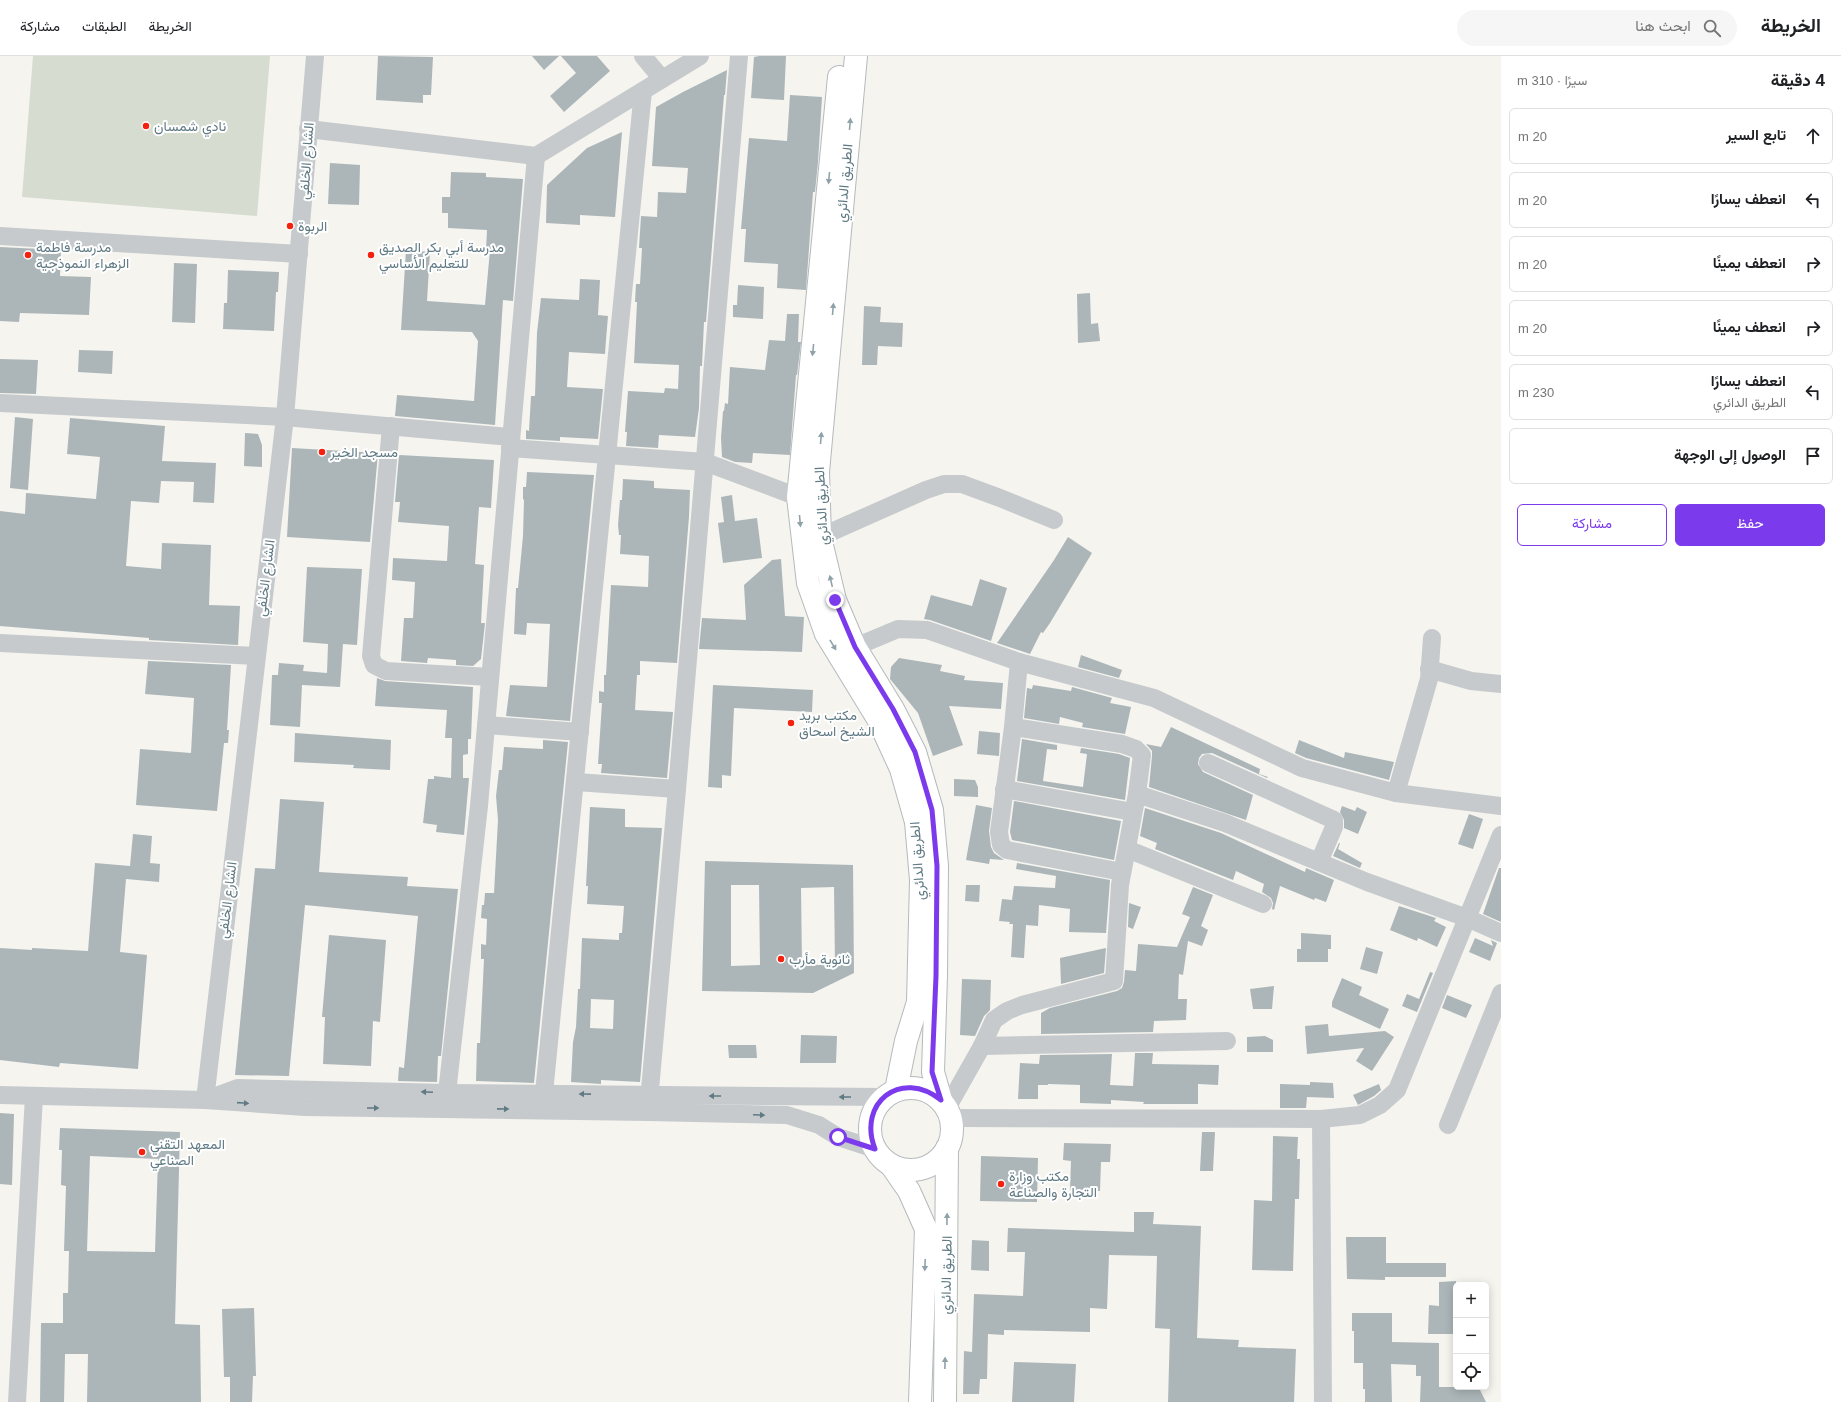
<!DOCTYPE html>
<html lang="ar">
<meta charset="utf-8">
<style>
body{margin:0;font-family:Helvetica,Vazirmatn,sans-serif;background:#f6f6f6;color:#202124;direction:rtl}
.controls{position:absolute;right:12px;bottom:12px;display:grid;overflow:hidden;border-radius:6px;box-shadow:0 2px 10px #0003}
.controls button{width:36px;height:36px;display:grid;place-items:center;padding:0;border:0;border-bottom:1px solid #e0e0e0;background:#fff;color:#202124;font:20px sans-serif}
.stop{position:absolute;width:12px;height:12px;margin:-9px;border:3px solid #7c3aed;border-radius:50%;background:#fff}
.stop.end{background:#7c3aed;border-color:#fff;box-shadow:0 1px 4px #0008}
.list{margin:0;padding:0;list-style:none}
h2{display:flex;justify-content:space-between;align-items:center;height:52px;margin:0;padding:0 16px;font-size:17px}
h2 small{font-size:13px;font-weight:400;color:#757577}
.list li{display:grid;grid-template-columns:26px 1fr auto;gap:12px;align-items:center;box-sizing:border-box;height:56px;margin:0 8px 8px;padding:0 8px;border:1px solid #e0e0e0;border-radius:6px}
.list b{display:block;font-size:15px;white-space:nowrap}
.list p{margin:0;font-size:13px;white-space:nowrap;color:#757577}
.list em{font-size:13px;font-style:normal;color:#757577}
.actions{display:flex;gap:8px;padding:12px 16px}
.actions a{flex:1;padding:9px 0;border:1px solid #7c3aed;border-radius:6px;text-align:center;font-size:14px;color:#7c3aed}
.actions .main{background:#7c3aed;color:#fff}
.icon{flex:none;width:22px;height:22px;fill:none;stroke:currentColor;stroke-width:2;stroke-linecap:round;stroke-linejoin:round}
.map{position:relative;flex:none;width:1501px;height:1346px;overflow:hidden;direction:ltr}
header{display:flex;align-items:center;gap:24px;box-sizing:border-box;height:56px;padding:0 20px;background:#fff;border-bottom:1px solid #e0e0e0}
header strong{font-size:19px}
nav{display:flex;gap:22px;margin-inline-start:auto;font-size:14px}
.search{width:280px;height:36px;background:#f6f6f6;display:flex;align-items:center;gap:10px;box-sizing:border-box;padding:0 14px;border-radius:22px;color:#757577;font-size:15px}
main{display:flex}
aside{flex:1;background:#fff}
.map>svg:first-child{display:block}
.green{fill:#d6ddd0}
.building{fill:#acb6b9;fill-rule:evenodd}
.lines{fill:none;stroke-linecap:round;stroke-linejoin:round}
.major-casing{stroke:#b4babc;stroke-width:24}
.minor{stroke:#c6cacc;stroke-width:18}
.major{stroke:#fff;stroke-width:22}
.oneway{fill:#90a2a9}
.oneway2{fill:#607a84}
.route{stroke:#7c3aed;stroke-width:5}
.poi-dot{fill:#f5210f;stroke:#fff;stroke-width:1.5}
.labels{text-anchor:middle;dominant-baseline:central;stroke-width:4;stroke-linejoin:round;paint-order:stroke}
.poi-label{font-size:14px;fill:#607a84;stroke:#fff;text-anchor:start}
.street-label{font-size:14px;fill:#607a84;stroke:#fff}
</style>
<header>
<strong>الخريطة</strong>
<div class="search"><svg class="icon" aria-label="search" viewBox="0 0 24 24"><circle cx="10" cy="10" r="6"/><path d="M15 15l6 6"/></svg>ابحث هنا</div>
<nav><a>الخريطة</a><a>الطبقات</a><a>مشاركة</a></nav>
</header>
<main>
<aside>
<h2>4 دقيقة<small>سيرًا · 310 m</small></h2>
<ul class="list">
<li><svg class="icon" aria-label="ahead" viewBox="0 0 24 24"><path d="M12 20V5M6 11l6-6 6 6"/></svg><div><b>تابع السير</b></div><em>20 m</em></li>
<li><svg class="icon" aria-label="left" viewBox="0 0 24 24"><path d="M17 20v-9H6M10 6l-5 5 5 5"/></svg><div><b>انعطف يسارًا</b></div><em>20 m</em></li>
<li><svg class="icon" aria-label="right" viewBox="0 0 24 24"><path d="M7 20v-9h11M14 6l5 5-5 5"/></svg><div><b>انعطف يمينًا</b></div><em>20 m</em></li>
<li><svg class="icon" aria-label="right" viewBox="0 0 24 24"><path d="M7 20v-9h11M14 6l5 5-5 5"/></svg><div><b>انعطف يمينًا</b></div><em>20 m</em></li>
<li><svg class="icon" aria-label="left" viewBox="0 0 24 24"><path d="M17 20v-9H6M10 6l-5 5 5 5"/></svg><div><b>انعطف يسارًا</b><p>الطريق الدائري</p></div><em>230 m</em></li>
<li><svg class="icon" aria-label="arrive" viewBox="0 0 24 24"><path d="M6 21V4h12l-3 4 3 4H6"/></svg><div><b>الوصول إلى الوجهة</b></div></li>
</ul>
<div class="actions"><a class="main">حفظ</a><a>مشاركة</a></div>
</aside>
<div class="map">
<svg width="1501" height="1346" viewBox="0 0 1501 1346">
<rect width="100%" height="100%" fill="#f5f4ef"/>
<polygon class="green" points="33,0 270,0 257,160 22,141"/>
<g class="building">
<polygon points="378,0 433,1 431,39 423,39 423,47 376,44"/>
<polygon points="532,0 559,0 544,14"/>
<polygon points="561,0 597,0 610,15 564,56 550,40 576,17"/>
<polygon points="759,0 786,0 784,44 751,42 754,1"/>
<polygon points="727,14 725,39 724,39 706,266 704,266 702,310 700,310 699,352 695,381 659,379 658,392 626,390 627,376 625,376 628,335 664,337 665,332 678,333 679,309 634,307 637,246 635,246 636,228 640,228 642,192 639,192 641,160 657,161 658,136 686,137 688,112 652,110 656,51 683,36"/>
<polygon points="790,39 822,41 818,106 815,136 813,136 806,234 777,232 778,208 744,206 746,173 741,173 749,82 787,85"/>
<polygon points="622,76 615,161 580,159 580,169 546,167 547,129 587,92"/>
<polygon points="330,107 360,109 359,149 328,148"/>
<polygon points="451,116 486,117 486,121 523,123 513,245 503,244 495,369 395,360 397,339 474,345 478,285 472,276 401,274 406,194 430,196 427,245 485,249 490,194 486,194 487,174 448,172 448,157 442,157 442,141 450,141"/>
<polygon points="0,191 61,194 60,220 91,221 89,259 20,257 19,266 0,265"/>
<polygon points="174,207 197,208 195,267 172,266"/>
<polygon points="228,214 279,216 278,236 276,236 274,275 223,273 224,247 227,247"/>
<polygon points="580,223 600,224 598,259 608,260 606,284 605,298 569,296 567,331 603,333 598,383 560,381 560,385 526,383 526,374 529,375 531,340 535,340 537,277 541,242 579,244"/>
<polygon points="738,229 764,231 763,263 733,261 733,249 737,249"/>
<polygon points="1090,237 1091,268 1098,267 1100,285 1078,287 1077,238"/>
<polygon points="864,250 881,251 880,266 903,267 902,291 878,290 877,309 862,309"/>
<polygon points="787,258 799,258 798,286 801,286 797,319 796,319 790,399 753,397 752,407 735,406 722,401 721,382 723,355 724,355 725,347 728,348 730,311 765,314 769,284 785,285"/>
<polygon points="79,294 113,295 112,318 78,316"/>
<polygon points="0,303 38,304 36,338 0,337"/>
<polygon points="15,361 33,363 28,434 10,432"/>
<polygon points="70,362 165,370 162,405 216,407 214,447 193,446 194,426 161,425 159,447 131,445 126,510 161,513 162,487 211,489 209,549 240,550 238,589 149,584 149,582 0,570 0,455 25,458 26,437 96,443 100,401 67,398"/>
<polygon points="245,377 258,378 262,389 262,411 244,410"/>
<polygon points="292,392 378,397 370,486 287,481"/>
<polygon points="399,399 494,404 491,452 479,451 475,508 484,509 481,567 485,567 481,603 473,610 456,609 456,604 428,602 427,607 401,605 404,562 413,562 415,526 392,524 393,502 447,505 449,470 398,466 400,446 395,446"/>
<polygon points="527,416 594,419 570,665 506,660 510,629 547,631 550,568 527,567 526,579 514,578 516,532 518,532 523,480 524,444 523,443 523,431 526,431"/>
<polygon points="623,423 654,425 654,432 690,434 689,461 677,607 640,605 640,619 637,619 635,654 673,656 667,722 601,717 602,708 598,708 602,647 599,647 599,635 604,636 604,619 606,619 611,529 648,531 649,500 620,498 621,479 619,479 618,469 620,444 622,444"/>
<polygon points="732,439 735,465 757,462 762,502 723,507 718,467 724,466 721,441"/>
<polygon points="1068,481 1092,497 1050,567 1043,577 1041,576 1030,598 997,587 1054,504"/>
<polygon points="781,503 785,560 804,561 802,596 699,593 702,562 746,564 744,529 772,504"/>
<polygon points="307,511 362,513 357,589 343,588 340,631 302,629 300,671 270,669 272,619 278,619 279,607 304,609 303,615 327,617 328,588 303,586"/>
<polygon points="980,523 1007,532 991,585 930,564 924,563 931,539 972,550"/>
<polygon points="1081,599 1122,614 1119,622 1078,611"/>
<polygon points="899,602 942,609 940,615 965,620 964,624 1003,627 1001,653 949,650 963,689 933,700 918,657 890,623 891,611"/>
<polygon points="148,605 231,609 227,674 229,674 228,687 224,687 217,755 136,749 140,693 191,697 194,642 145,638"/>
<polygon points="377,622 385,625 473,631 471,683 468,683 468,698 463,699 463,722 469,722 464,779 436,776 437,769 423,767 428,723 434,723 434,720 451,722 452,682 445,682 447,654 375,650"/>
<polygon points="713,629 813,634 812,656 734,652 731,720 722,719 722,732 708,731"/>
<polygon points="1033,629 1071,635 1072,631 1112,642 1110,647 1131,651 1125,678 1082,671 1083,667 1060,661 1059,668 1024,662 1027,632 1032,633"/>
<polygon points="1171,671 1260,713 1259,718 1268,721 1267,722 1212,697 1202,698 1199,702 1198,708 1203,716 1253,739 1246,764 1149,731 1152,700 1152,695 1146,688 1161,691"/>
<polygon points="979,675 1000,677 999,700 977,698"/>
<polygon points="295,677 391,684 390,714 353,712 354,709 294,706"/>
<polygon points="1022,683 1057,689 1057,694 1047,693 1043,725 1083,731 1087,698 1080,697 1081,692 1119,698 1130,702 1125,744 1017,725"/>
<polygon points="543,684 568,686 534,1027 476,1025 477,987 480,987 484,903 481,903 481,888 486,889 487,863 481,862 482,849 484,849 485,837 494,837 498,764 496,740 499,714 502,714 504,691 543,693"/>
<polygon points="1299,684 1344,702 1345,696 1394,706 1389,724 1306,702 1295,697"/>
<polygon points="954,723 975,724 978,731 978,741 954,740"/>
<polygon points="280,743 324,746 319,816 408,821 407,830 458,833 441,1000 438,1000 437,1026 398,1025 399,1011 404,1012 418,860 305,849 289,1020 235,1019 255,812 275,813"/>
<polygon points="1014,745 1121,765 1114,804 1012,784 1010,776"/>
<polygon points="976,749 992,752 989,775 991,791 994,797 1004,804 990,803 989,808 966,804"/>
<polygon points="1342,750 1355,755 1357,751 1367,756 1358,778 1344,772 1344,764 1340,756"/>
<path d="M590,751L625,753V771L662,772L640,1026L601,1024V1028L571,1026L573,986L576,971L578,933H580L582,882L619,884V877H622L624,850L587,848L588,830H586ZM591,943L614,944L613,973L590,972Z"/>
<polygon points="1145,752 1221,777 1305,816 1306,812 1334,824 1326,846 1315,842 1314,844 1280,830 1274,854 1272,853 1273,847 1271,842 1262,836 1264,828 1236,815 1233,824 1155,793 1157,787 1140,780"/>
<polygon points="1469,758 1483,763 1473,793 1458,788"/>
<polygon points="133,778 152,780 150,807 160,808 159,826 126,823 120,896 147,899 138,1013 60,1007 59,1011 0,1004 0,892 32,894 32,892 88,895 95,807 130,810"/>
<polygon points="1339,787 1340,787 1338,793 1362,807 1360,812 1333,800"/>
<path d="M705,805L853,809L854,917L813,937L702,935ZM731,829H759L760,909L731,910ZM834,831L835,909H802L801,832Z"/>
<polygon points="1017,807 1110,824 1106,877 1069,876 1070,853 1039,849 1038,870 1026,869 1024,902 1011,901 1013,868 1009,868 1010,866 999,865 1002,843 1012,844 1014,830 1055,832 1056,820 1016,813"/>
<polygon points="1499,812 1501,812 1501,866 1483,858"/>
<polygon points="966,829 980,829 979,846 965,845"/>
<polygon points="1193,831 1213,839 1201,870 1208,874 1202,890 1188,885 1183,919 1179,918 1178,943 1187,943 1186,964 1154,965 1153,976 1041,978 1041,957 1050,952 1117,935 1122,932 1124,926 1125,914 1136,915 1138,888 1177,891 1190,861 1182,858"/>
<polygon points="1129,847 1141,851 1133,873 1128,871"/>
<polygon points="1399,850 1436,862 1434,865 1446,871 1437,891 1418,882 1417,885 1390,874"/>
<polygon points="1301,877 1331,879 1331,893 1328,893 1328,906 1297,906 1297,893 1301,893"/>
<polygon points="329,879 386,884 380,966 373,965 371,1010 323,1008 325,961 322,961"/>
<polygon points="1475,882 1493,890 1491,884 1497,887 1490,905 1469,896"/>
<polygon points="1366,891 1383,896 1377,918 1360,913"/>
<polygon points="1106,892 1104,917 1061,928 1060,902"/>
<polygon points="1430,916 1433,917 1417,956 1402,950 1407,938 1419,943"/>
<polygon points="1342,922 1362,931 1359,939 1389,953 1380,973 1332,951 1332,946"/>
<polygon points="962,923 991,924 990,954 984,960 975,980 960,979"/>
<polygon points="1274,930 1272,953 1253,953 1250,933"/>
<polygon points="1447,939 1472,949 1466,962 1442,952"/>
<polygon points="1328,968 1329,980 1385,975 1394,981 1372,1015 1356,1005 1364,992 1307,998 1305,970"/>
<polygon points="801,979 837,980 836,1007 800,1007"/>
<polygon points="1265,980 1273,984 1273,996 1247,996 1247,981"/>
<polygon points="728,989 756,989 757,1002 729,1002"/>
<polygon points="1135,997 1153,997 1152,1008 1219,1009 1218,1029 1198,1028 1198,1048 1143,1048 1144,1046 1111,1044 1111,1048 1080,1047 1080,1029 1048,1028 1048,1029 1038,1029 1038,1043 1018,1043 1020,1007 1039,1008 1040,999 1112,998 1110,1029 1133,1030"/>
<polygon points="1310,1026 1333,1027 1334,1042 1307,1041 1306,1052 1280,1052 1280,1028 1310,1029"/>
<polygon points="1379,1028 1381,1034 1374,1040 1358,1049 1353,1039"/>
<polygon points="0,1057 14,1058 12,1129 0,1128"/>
<path d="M60,1072L180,1076L175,1268L200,1269L201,1346H87L88,1298H65L64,1346H40L41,1267H63V1237H68L69,1195H64L66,1130L61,1129L62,1094H59ZM90,1100L158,1103L155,1196L87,1195Z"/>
<polygon points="1202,1076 1215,1076 1213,1115 1200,1115"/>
<polygon points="1273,1080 1298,1081 1297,1103 1300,1103 1299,1143 1295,1143 1293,1215 1252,1214 1254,1144 1272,1145"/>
<polygon points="1064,1087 1111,1088 1110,1106 1101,1106 1100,1135 1070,1134 1071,1105 1063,1104"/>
<polygon points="981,1100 1038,1102 1037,1146 980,1145"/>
<polygon points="1134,1156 1154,1156 1153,1168 1201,1170 1197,1282 1239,1284 1238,1291 1296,1293 1294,1346 1168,1346 1170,1273 1155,1272 1157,1200 1109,1199 1107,1253 1090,1252 1090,1276 1004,1274 1004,1279 988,1278 987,1323 980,1323 979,1338 963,1338 964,1295 972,1296 974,1238 1023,1240 1025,1196 1007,1196 1008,1172 1134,1176"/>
<polygon points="1346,1181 1386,1181 1386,1207 1446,1207 1446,1221 1385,1221 1385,1224 1347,1223"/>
<polygon points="972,1184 989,1185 989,1215 971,1214"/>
<polygon points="1456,1225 1456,1278 1428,1278 1429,1249 1439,1250 1439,1226"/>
<polygon points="254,1252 256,1320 253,1320 252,1346 230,1346 230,1321 224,1321 222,1253"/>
<polygon points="1352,1257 1392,1257 1392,1286 1439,1287 1439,1331 1470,1331 1470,1334 1480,1334 1486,1346 1420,1346 1421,1320 1416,1320 1416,1309 1391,1308 1392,1346 1365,1346 1365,1333 1363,1333 1363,1307 1354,1307 1354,1275 1352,1275"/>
<polygon points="1014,1306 1076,1308 1074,1346 1012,1346"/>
</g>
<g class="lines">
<defs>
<g id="major">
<polyline points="856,0 818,416 820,481 835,544 855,591 893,653 915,696 932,754 937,810 936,920 933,1016 941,1044"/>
<polyline points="839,21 798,441 808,527 826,578 878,663 901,713 916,766 921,824 918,946 906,985 896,1034"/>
<circle cx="911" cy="1073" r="41"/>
<polyline points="891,1109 909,1135 926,1173 920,1346"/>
<polyline points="945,1346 947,1092"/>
</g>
</defs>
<use href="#major" class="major-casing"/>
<g class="minor">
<polyline points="643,0 662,23"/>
<polyline points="308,73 536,100 700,0"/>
<polyline points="0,180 299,198"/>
<polyline points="0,347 285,361 511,381"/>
<polyline points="391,370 371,600 374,609 386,615 490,621"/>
<polyline points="510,392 705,406 798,441"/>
<polyline points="820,481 926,434 944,428 962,428 1000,442 1054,464"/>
<polyline points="0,587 256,600"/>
<polyline points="855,591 898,573 927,574 1019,606 1154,642 1302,712 1396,737 1501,750"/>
<polyline points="1429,613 1471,625 1501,628"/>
<polyline points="486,669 580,676"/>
<polyline points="1013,671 999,776 1001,789 1007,794 1122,816"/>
<polyline points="1208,707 1334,764 1334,771 1319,806"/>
<polyline points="576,726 677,733"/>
<polyline points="1004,733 1133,756"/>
<polyline points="1396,737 1429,623 1432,582"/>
<polyline points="1137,738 1225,767 1367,826 1467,862 1501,877"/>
<polyline points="1127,793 1263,848"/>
<polyline points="982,990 1227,985"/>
<polyline points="544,1037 643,35"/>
<polyline points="0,1039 205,1044 305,1051 648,1056 787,1059 819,1069 838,1081 875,1093"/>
<polyline points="211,1042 238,1032 447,1037 884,1041"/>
<polyline points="205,1044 285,361 315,0"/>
<polyline points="448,1052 447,1037 479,750 536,100"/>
<polyline points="947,1052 982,990 994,964 1007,955 1022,949 1114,925 1120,829 1137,738 1142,699 1136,693 1122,688 1013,671 1019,606"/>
<polyline points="648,1056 677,733 739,0"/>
<polyline points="951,1062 1321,1063 1360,1059 1380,1049 1397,1034 1501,779"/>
<polyline points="1321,1063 1323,1346"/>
<polyline points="1448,1069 1501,937"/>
<polyline points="17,1346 34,1040"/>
</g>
<use href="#major" class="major"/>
</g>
<defs><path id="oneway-solid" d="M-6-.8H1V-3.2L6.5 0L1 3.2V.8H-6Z"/></defs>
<g class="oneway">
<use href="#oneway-solid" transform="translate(850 68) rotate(-85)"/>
<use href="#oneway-solid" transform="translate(829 122) rotate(95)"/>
<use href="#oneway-solid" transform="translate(833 253) rotate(-85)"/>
<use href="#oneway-solid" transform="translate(813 294) rotate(96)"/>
<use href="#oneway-solid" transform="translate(821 382) rotate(-85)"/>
<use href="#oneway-solid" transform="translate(800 465) rotate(85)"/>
<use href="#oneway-solid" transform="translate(831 525) rotate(-103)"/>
<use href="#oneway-solid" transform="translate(833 589) rotate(59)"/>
<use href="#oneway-solid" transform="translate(947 1163) rotate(-89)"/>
<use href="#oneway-solid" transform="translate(925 1209) rotate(92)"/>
<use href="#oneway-solid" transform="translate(945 1307) rotate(-89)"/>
</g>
<g class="oneway2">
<use href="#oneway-solid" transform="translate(427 1036) rotate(-178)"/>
<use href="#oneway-solid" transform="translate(585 1038) rotate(-179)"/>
<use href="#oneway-solid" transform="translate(715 1040) rotate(-180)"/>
<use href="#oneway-solid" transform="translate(845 1041) rotate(-180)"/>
<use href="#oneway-solid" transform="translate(243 1047) rotate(4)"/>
<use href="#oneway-solid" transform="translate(373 1052)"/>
<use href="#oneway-solid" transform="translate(503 1053) rotate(1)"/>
<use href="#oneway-solid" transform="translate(759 1059) rotate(2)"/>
</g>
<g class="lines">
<path class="route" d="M835,544L855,591L893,653L915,696L932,754L937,810L936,920L932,1016L941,1044C901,1012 857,1047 875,1093L838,1081"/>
</g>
<g class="poi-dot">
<circle cx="146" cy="70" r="4"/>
<circle cx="290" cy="170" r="4"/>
<circle cx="28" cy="199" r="4"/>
<circle cx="371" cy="199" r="4"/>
<circle cx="322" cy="396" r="4"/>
<circle cx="791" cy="667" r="4"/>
<circle cx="781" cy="903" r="4"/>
<circle cx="142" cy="1096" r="4"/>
<circle cx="1001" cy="1128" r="4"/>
</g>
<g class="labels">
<g class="poi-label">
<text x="154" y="70">نادي شمسان</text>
<text x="298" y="170">الربوة</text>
<text x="36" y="191">مدرسة فاطمة<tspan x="36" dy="16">الزهراء النموذجية</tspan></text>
<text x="379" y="191">مدرسة أبي بكر الصديق<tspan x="379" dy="16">للتعليم الأساسي</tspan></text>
<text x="330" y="396">مسجد الخير</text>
<text x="799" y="659">مكتب بريد<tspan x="799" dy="16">الشيخ اسحاق</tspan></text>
<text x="789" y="903">ثانوية مأرب</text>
<text x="150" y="1088">المعهد التقني<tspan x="150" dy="16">الصناعي</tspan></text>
<text x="1009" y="1120">مكتب وزارة<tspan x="1009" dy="16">التجارة والصناعة</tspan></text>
</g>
<g class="street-label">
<text transform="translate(306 105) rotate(-86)">الشارع الخلفي</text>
<text transform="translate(844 127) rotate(-85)">الطريق الدائري</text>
<text transform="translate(821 450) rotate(-93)">الطريق الدائري</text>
<text transform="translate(265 522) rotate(-83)">الشارع الخلفي</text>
<text transform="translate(917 805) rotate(-94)">الطريق الدائري</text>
<text transform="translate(227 844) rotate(-83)">الشارع الخلفي</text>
<text transform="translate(946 1219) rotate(-89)">الطريق الدائري</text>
</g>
</g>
</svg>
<div class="controls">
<button>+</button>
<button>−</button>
<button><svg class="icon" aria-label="locate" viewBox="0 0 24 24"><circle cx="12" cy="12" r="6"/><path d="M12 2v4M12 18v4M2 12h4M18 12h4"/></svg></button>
</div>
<div class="stop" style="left:838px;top:1081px"></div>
<div class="stop end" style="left:835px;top:544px"></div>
</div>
</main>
